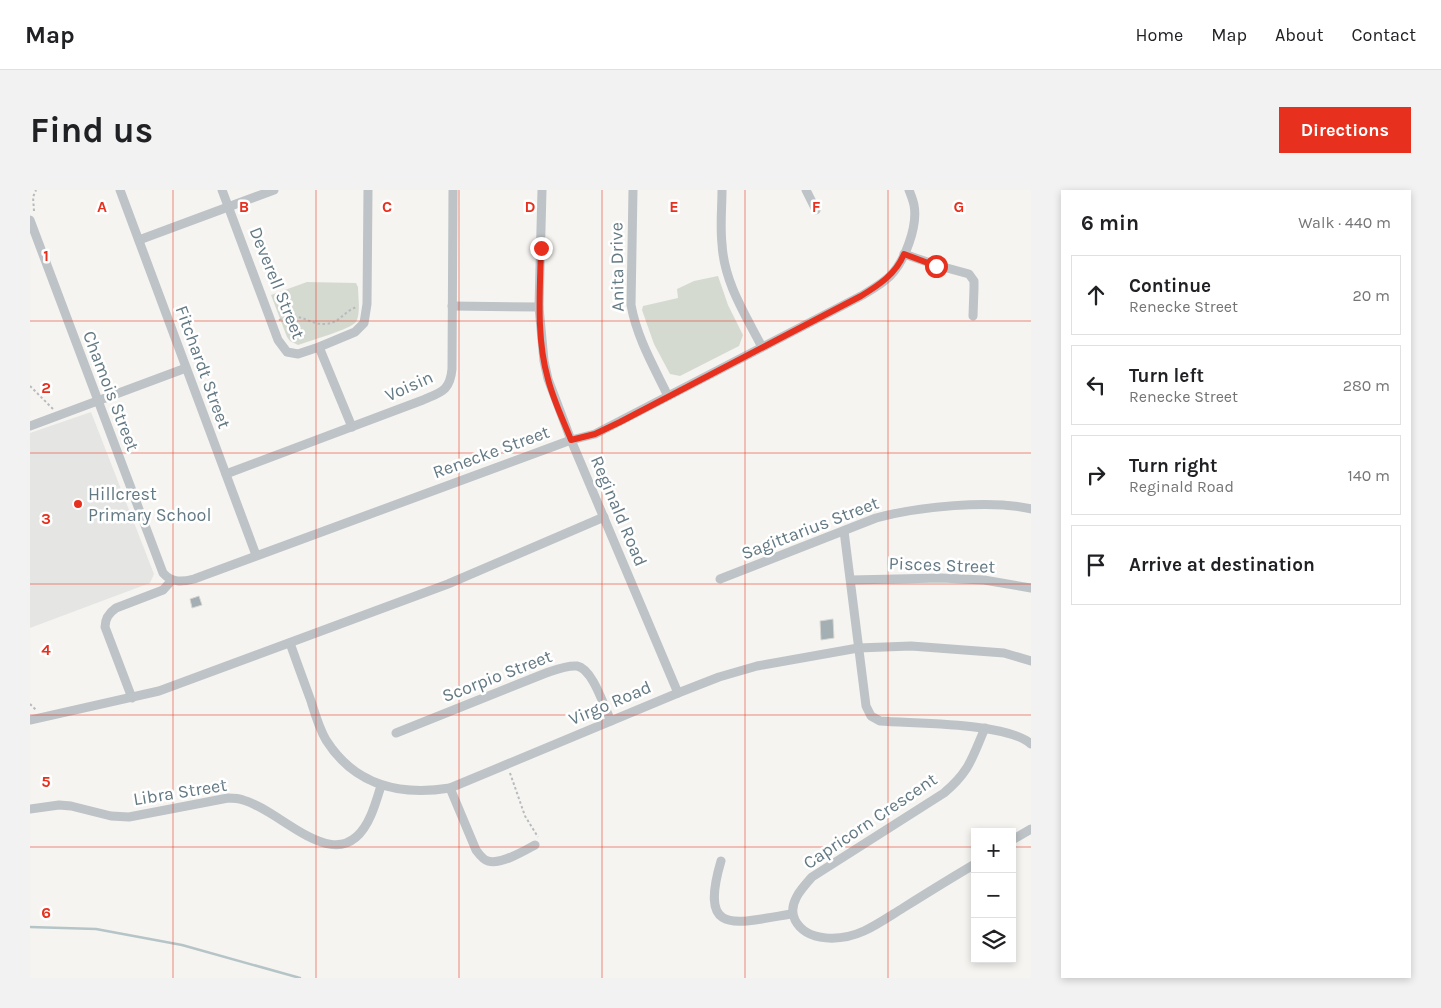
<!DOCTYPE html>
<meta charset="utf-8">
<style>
body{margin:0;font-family:Karla,sans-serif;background:#f2f2f2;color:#202124}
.controls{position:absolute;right:15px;bottom:15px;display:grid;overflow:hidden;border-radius:0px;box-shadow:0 2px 8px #0003}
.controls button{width:45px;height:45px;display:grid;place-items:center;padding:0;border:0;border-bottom:1px solid #e0e0e0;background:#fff;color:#202124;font:25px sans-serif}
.stop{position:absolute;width:15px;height:15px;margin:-11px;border:4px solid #e7301e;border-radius:50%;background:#fff}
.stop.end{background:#e7301e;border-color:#fff;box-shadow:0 1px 5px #0008}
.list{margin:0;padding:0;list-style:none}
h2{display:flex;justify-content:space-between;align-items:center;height:65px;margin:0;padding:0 20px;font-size:21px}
h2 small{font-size:16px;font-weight:400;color:#757577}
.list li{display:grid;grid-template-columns:32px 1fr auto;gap:15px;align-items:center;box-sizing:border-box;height:80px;margin:0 10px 10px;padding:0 10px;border:1px solid #e0e0e0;border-radius:0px}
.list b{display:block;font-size:19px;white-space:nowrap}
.list p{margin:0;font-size:16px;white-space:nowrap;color:#757577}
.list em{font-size:16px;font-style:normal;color:#757577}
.icon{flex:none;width:28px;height:28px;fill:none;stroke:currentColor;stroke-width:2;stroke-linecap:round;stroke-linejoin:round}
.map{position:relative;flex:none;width:1001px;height:788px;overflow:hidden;border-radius:0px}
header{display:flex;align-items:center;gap:30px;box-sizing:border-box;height:70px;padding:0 25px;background:#fff;border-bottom:1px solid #e0e0e0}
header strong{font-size:24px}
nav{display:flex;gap:28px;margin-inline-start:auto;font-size:18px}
.intro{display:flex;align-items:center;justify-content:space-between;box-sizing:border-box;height:120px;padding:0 30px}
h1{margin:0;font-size:35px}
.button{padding:12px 22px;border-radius:0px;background:#e7301e;color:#fff;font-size:18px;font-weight:700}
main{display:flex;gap:30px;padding:0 30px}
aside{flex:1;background:#fff;border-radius:0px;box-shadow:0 2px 8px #0003}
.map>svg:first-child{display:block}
.built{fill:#e5e6e4}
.green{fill:#d5dad0}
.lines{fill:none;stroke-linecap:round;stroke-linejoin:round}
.stream{stroke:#b5c4c7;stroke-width:2.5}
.building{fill:#a4afb3;stroke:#d6d6d3}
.path{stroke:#b7bbbd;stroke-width:2;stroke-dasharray:2.5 2.5;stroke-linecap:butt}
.street{stroke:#bdc3c6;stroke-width:9}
.route{stroke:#e7301e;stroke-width:6}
.grid{fill:none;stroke:#e7301e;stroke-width:1;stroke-opacity:0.55}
.poi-dot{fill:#e7301e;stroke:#fff;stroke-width:2}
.labels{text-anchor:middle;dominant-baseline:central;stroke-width:5;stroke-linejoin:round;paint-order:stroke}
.street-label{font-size:18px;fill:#637983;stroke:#fff}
.poi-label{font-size:18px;fill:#637983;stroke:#fff;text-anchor:start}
.grid-label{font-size:16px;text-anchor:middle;font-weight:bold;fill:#e7301e;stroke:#fff;stroke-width:5;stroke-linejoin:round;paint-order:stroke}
</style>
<header>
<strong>Map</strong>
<nav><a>Home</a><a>Map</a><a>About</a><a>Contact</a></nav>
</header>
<div class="intro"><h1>Find us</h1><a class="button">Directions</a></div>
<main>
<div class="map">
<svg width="1001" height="788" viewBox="0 0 1001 788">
<rect width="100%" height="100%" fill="#f5f4f0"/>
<polygon class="built" points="61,222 124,384 120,393 0,438 0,243"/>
<g class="green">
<polygon points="688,86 698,115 713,145 709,156 650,186 640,184 624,154 612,120 613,116 648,108 647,99 664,91"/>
<path d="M277,92L326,93L328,97C328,106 331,124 326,132C321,139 279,151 268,155L260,151L257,147L241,105Z"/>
</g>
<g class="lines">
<polyline class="stream" points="0,737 66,739 152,755 270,788"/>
</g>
<g class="building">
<polygon points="169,406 172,415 162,418 160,409"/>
<polygon points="803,429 804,448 791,450 790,431"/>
<polygon points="551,519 554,529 547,530 544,521"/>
</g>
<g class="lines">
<g class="path">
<polyline points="4,21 3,7 6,0"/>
<path d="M249,130C275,121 276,135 296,134C310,133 315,120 327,117"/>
<polyline points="0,196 23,219"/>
<polyline points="0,514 7,521"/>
<polyline points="480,583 495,626 508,647"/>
</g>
<g class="street">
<polyline points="90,0 226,365"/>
<polyline points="192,0 248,150 257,162 268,164 289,157 325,142 334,133 337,114 338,0"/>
<polyline points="512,0 509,117 514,171 518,189 541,250 648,503"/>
<path d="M603,0L601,115C607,148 624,177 638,206"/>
<path d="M692,0C692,18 690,36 692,54C694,92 715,124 732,157"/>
<polyline points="776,0 786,20"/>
<path d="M0,30L133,383C142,393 152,392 164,389L541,250L565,244L831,106C841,100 852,94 860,86C875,71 888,36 884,15C883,10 881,5 879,0"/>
<polyline points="109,50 244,0"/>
<polyline points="874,64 906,75 939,84 944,91 944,98 943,126"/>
<polyline points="422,116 509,117"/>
<polyline points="289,157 322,237"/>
<polyline points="0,236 156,178"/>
<path d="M196,284L393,210C411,202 420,201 422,179L423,0"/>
<path d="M814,341L836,516L841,526L850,531C885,534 976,532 1001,554"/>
<path d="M690,389L846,328C887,317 961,309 1001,319"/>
<polyline points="821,390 911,388 954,390 1001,398"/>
<path d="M260,453C267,473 274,492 281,511C285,524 289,538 296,550C325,596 370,606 420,598L648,503L689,487L727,476L828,458L881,456L974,463L1001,471"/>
<path d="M102,508L75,437C75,428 79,423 86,418L133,400L142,390"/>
<polyline points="0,530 129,501 418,394 574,327"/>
<path d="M366,543L516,483C525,480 537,475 547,476C563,479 574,517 581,531"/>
<path d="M420,598L446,660C449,664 453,670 458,671C471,675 494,661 505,655"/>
<path d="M0,619L29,615L41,616L81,626L99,627L198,608C203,608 208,608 213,610C254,621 311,695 341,625C345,616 348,605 351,596"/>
<polyline points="982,650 1001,639"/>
<path d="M691,671C668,749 707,732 762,724"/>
<path d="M945,674C921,688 897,703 873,718C860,726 847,735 834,741C812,751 777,753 765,730C757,714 772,698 782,687L914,603C940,581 942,568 955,538"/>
</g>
</g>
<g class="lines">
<path class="route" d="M511,58C510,100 506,148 518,189C523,209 533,230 541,250L565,244L590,232L831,106C849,95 866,84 874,64L906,76"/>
</g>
<path class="grid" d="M143,0V788M286,0V788M429,0V788M572,0V788M715,0V788M858,0V788M0,131H1001M0,263H1001M0,394H1001M0,525H1001M0,657H945M982,657H1001"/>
<circle class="poi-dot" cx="48" cy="314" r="5"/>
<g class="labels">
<g class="street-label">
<text transform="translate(587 77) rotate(-91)">Anita Drive</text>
<text transform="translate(247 93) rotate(68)">Deverell Street</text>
<text transform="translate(173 177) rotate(70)">Fitchardt Street</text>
<text transform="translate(379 196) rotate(-24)">Voisin</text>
<text transform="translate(81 201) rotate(69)">Chamois Street</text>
<text transform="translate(461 262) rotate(-20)">Renecke Street</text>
<text transform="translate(589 321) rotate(67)">Reginald Road</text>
<text transform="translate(780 338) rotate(-21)">Sagittarius Street</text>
<text transform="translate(912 375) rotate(2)">Pisces Street</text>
<text transform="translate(467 486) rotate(-21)">Scorpio Street</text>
<text transform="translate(580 513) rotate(-23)">Virgo Road</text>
<text transform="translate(150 602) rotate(-9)">Libra Street</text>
<text transform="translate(840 631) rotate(-34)">Capricorn Crescent</text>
</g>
<g class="poi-label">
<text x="58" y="304">Hillcrest<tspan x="58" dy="21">Primary School</tspan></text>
</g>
</g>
<g class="grid-label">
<text x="72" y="22">A</text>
<text x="214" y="22">B</text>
<text x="357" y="22">C</text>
<text x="500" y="22">D</text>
<text x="644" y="22">E</text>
<text x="786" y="22">F</text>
<text x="929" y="22">G</text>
<text x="16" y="71">1</text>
<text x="16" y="203">2</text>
<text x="16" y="334">3</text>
<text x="16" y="465">4</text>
<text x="16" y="597">5</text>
<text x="16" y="728">6</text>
</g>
</svg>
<div class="controls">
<button>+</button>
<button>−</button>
<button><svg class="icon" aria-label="layers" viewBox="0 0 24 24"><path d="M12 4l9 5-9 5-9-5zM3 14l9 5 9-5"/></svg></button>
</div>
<div class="stop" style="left:906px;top:76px"></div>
<div class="stop end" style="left:511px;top:58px"></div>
</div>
<aside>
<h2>6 min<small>Walk · 440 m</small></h2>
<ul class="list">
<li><svg class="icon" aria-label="ahead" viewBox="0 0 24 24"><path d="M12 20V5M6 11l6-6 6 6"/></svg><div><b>Continue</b><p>Renecke Street</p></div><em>20 m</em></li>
<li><svg class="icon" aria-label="left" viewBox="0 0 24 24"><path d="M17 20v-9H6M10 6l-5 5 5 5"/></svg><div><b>Turn left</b><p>Renecke Street</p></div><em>280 m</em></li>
<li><svg class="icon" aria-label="right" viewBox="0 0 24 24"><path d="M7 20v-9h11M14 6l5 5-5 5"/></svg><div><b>Turn right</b><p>Reginald Road</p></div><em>140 m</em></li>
<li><svg class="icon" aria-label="arrive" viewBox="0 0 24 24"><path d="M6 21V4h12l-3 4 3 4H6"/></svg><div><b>Arrive at destination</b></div></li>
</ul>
</aside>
</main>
